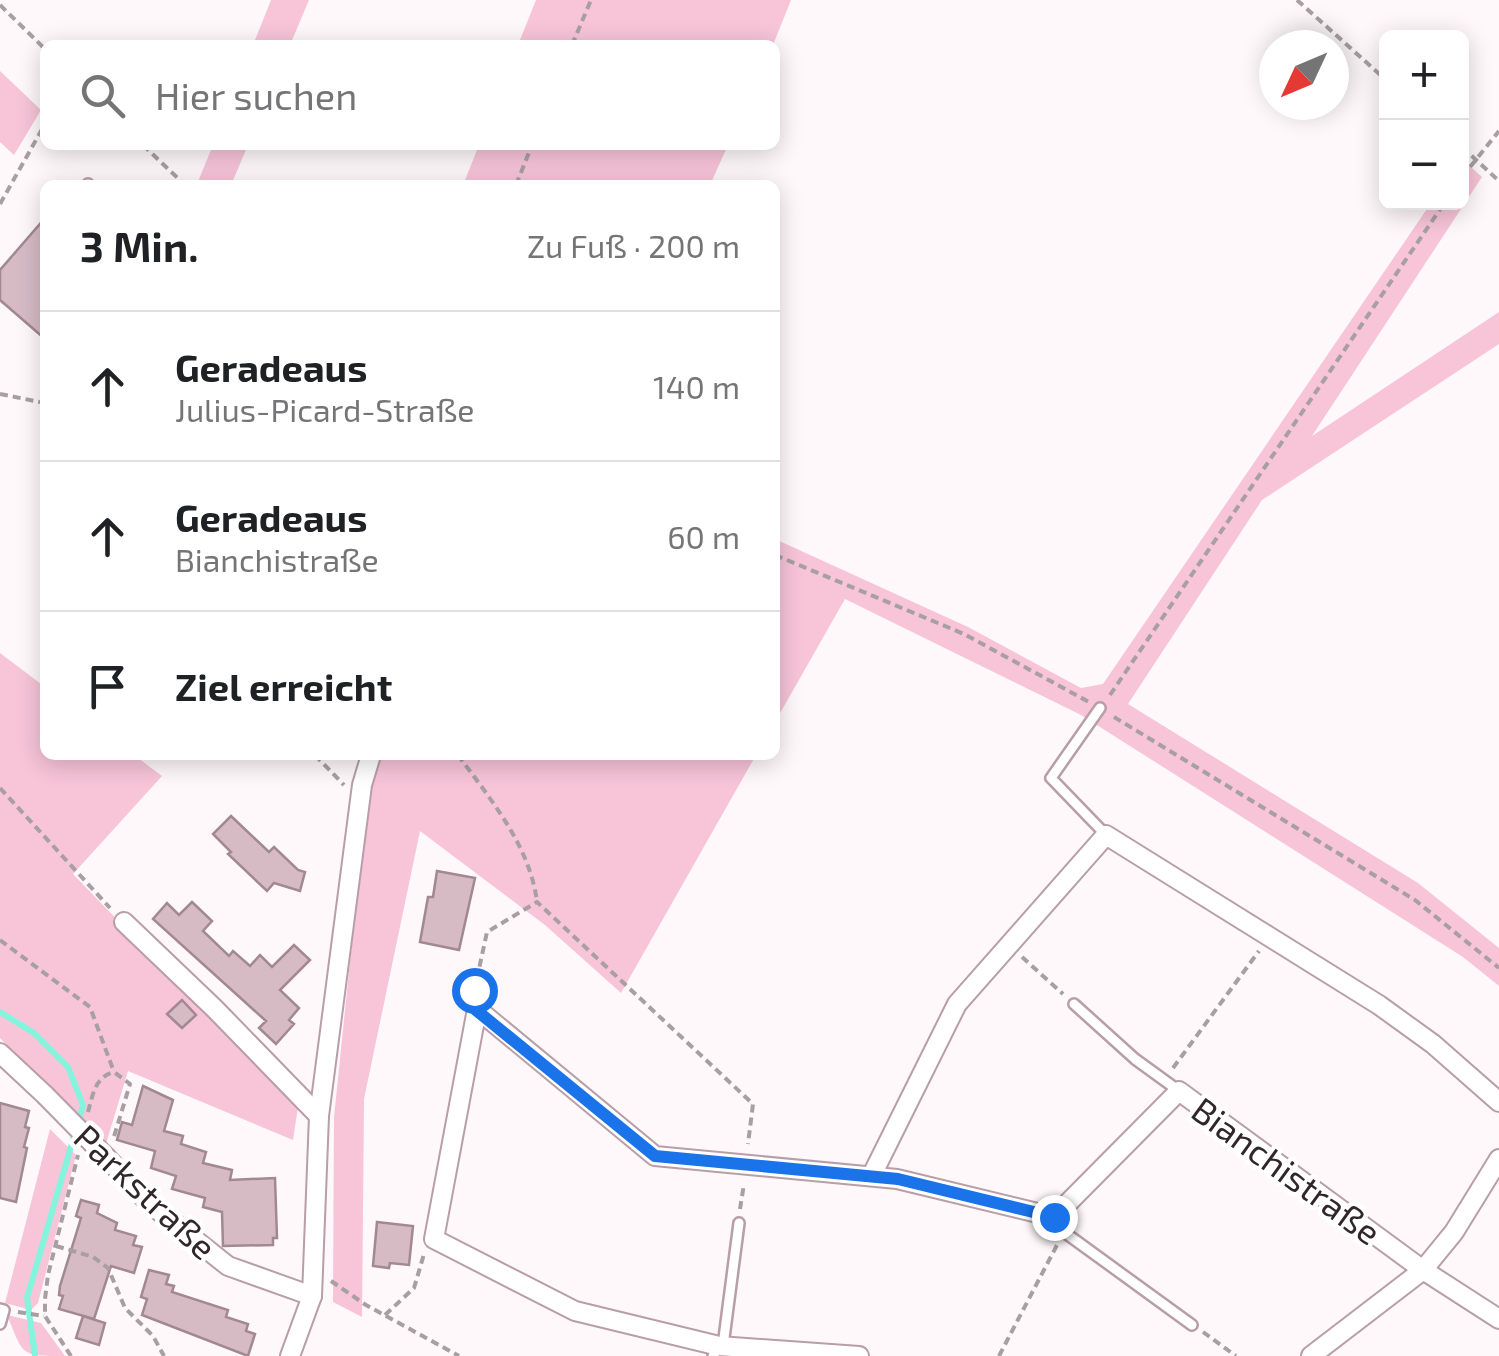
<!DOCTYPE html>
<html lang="de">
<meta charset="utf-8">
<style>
body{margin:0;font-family:"Exo 2",sans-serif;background:#f2f2f2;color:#202124}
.controls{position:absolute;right:30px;top:30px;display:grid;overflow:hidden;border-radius:15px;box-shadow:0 5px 25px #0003}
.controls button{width:90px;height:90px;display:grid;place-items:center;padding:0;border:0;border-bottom:2px solid #e0e0e0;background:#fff;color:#202124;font:50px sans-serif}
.compass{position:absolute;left:1259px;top:30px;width:90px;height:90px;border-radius:50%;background:#fff;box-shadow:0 5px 25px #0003;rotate:226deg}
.stop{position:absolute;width:30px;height:30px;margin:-22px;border:8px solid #1a73e8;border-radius:50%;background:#fff}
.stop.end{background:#1a73e8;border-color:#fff;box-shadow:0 2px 10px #0008}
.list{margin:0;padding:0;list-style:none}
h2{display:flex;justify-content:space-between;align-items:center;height:130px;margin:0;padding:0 40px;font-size:42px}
h2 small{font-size:32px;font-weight:400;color:#757577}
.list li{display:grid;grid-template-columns:65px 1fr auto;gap:30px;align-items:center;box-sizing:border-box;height:150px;padding:0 40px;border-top:2px solid #e0e0e0}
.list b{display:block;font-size:38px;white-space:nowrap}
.list p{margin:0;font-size:32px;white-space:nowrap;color:#757577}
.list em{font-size:32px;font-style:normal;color:#757577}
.icon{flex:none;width:55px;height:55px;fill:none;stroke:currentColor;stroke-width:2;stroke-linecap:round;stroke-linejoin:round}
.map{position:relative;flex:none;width:1499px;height:1356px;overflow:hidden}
.search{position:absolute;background:#fff;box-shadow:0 5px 25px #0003;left:40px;top:40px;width:740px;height:110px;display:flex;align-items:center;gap:25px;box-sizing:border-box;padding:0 35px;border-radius:15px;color:#757577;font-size:38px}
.panel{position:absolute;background:#fff;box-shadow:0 5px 25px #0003;left:40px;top:180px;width:740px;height:580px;border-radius:15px}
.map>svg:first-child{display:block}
.green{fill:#f7c4d8}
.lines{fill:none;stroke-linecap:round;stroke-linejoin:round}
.stream{stroke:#84f5dd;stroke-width:6}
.building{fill:#d6bbc5;stroke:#a18891;stroke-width:2.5}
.lane-casing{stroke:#b89ea7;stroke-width:14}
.street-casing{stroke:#b89ea7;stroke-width:22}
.path{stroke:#a79fa2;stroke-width:4;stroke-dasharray:8 5;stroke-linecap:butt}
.lane{stroke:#fff;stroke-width:9}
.street{stroke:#fff;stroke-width:18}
.street-bridge-casing{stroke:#b89ea7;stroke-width:22;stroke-linecap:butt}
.street-bridge{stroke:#fff;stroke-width:18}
.route{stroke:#1a73e8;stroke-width:12}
.labels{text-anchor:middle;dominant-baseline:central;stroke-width:9;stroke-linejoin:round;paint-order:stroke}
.street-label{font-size:35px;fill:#31272b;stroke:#fff}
</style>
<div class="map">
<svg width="1499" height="1356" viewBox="0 0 1499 1356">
<rect width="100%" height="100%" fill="#fef8fa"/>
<g class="green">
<polygon points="271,0 309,0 290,45 253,45"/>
<polygon points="536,0 791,0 773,45 518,45"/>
<polygon points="0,71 41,110 14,155 0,142"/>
<polygon points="213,145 248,145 231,185 197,184"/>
<polygon points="479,145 728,145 710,185 463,185"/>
<polygon points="1462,159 1482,177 1312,436 1499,312 1499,344 1262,500 1128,704 1418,883 1499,948 1499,986 1463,957 1081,715 845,599 775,722 775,539 968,627 1081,688 1103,684 1431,203 1462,202"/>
<polygon points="0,653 45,687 45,755 134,755 162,776 73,874 298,1107 293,1140 128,1071 105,1147 0,1038"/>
<polygon points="378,755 756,755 621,993 545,925 420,831 364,1099 362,1317 333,1302 334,1117 368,788"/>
<polygon points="50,1129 76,1155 38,1303 31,1310 5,1303"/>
<path d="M7,1315L41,1323L65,1356C20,1356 24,1356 7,1315Z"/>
</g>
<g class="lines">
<polyline class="stream" points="0,1012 34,1033 68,1067 83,1105 27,1298 35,1356"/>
</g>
<g class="building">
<polygon points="45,218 45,339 0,300 0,270"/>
<polygon points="231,816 269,852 274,847 298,870 305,872 300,891 274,883 267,891 228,854 231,852 213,834"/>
<polygon points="437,871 475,878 459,950 420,942 428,897 433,897"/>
<polygon points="192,902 212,921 203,931 229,956 233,951 250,966 260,955 272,967 294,945 310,960 280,990 299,1008 289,1020 294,1024 276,1044 259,1028 266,1021 153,919 167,903 179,915"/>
<polygon points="182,1000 196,1015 182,1028 167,1014"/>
<polygon points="143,1086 173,1100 164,1131 183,1136 181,1144 206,1152 203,1163 232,1170 230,1180 275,1178 277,1238 273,1238 273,1245 223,1246 222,1212 203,1207 205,1198 172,1189 176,1176 151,1168 155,1151 117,1140 122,1122 132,1125"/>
<polygon points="0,1103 29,1111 25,1127 29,1128 24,1147 27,1148 16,1202 0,1198"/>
<polygon points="81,1200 99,1205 97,1213 117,1223 115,1230 136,1236 133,1245 142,1247 134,1273 111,1266 94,1319 59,1309 63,1296 59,1295 60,1286 81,1218 76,1216"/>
<polygon points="377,1222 413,1226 409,1265 390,1263 389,1268 373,1266"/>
<polygon points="149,1270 169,1275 166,1284 174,1286 172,1292 228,1310 226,1317 248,1324 246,1331 255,1334 248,1356 142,1315 147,1299 141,1297"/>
<polygon points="83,1316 105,1323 99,1345 76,1338"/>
</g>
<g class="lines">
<defs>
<g id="lane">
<polyline points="88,184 88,185"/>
<polyline points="1100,708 1051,778 1106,835"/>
<polyline points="1074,1004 1135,1059 1179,1091"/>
<polyline points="1054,1217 1064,1232 1192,1325"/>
<polyline points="0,1309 4,1310 0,1324"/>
<polyline points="713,1356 724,1338 739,1223"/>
</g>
<g id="street">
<polyline points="124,922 215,1009 319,1116"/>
<polyline points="0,1053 45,1095"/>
<polyline points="107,1158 149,1203 228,1266 312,1296"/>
<polyline points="872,1175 957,1004 1106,835 1379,1005 1433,1044 1499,1102"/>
<polyline points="290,1356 312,1296 319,1116 362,785 371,755"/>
<polyline points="859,1356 719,1346 575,1311 434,1239 477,1009 655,1156 897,1179 1054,1217 1179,1091 1423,1270 1499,1319"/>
<polyline points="1311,1356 1423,1270 1454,1232 1499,1159"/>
</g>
</defs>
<use href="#lane" class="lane-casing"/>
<use href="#street" class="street-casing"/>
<g class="path">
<polyline points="1297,0 1386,80"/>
<polyline points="0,5 45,49"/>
<polyline points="572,45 591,0"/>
<polyline points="143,145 185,185"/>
<polyline points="1462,147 1499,181"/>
<polyline points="1462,177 1499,131"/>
<polyline points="516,185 532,145"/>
<polyline points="0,204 45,124"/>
<polyline points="0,394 45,403"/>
<polyline points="775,555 964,634 1089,702"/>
<polyline points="1110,695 1445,202"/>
<polyline points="1114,717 1415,900 1499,968"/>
<polyline points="315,755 344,785"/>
<path d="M458,755C491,800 530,846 537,902"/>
<polyline points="0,788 110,908"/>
<polyline points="0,940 90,1007 114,1072"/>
<polyline points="1022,957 1063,994"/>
<polyline points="474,992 487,932 537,902 753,1104 748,1144"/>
<polyline points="1173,1068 1259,951"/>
<path d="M88,1112C93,1094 95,1077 114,1072L130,1084L113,1140"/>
<polyline points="740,1209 744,1184"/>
<polyline points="56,1246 93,1257 108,1268 125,1308 153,1336 164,1356"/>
<polyline points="331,1281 366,1305 459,1356"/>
<polyline points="18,1312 44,1316"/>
<polyline points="385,1315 414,1288 424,1254"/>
<polyline points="1203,1332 1236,1356"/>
<polyline points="71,1356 45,1316 45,1299 48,1275 78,1155"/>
<polyline points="999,1356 1057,1245"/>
</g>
<use href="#lane" class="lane"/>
<use href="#street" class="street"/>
<defs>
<polyline id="street-bridge" points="45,1095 107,1158"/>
</defs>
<use href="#street-bridge" class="street-bridge-casing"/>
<use href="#street-bridge" class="street-bridge"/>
</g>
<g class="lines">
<polyline class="route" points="474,990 476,1010 655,1156 898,1179 1054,1217"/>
</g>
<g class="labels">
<g class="street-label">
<text transform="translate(1287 1170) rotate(36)">Bianchistraße</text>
<text transform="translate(146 1191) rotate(43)">Parkstraße</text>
</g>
</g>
</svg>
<div class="controls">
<button>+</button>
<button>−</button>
</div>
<svg class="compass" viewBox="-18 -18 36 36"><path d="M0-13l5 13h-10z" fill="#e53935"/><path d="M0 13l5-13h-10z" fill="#757577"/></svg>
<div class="stop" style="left:474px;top:990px"></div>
<div class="stop end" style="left:1054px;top:1217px"></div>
<div class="search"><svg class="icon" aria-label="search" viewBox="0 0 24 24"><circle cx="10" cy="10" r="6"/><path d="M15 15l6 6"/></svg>Hier suchen</div>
<section class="panel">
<h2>3 Min.<small>Zu Fuß · 200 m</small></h2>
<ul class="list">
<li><svg class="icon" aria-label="ahead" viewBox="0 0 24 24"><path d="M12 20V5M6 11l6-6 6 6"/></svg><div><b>Geradeaus</b><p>Julius-Picard-Straße</p></div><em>140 m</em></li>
<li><svg class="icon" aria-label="ahead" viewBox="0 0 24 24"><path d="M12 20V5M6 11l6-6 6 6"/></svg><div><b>Geradeaus</b><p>Bianchistraße</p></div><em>60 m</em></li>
<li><svg class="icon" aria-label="arrive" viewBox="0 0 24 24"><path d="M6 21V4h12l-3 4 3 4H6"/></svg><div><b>Ziel erreicht</b></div></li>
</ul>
</section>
</div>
